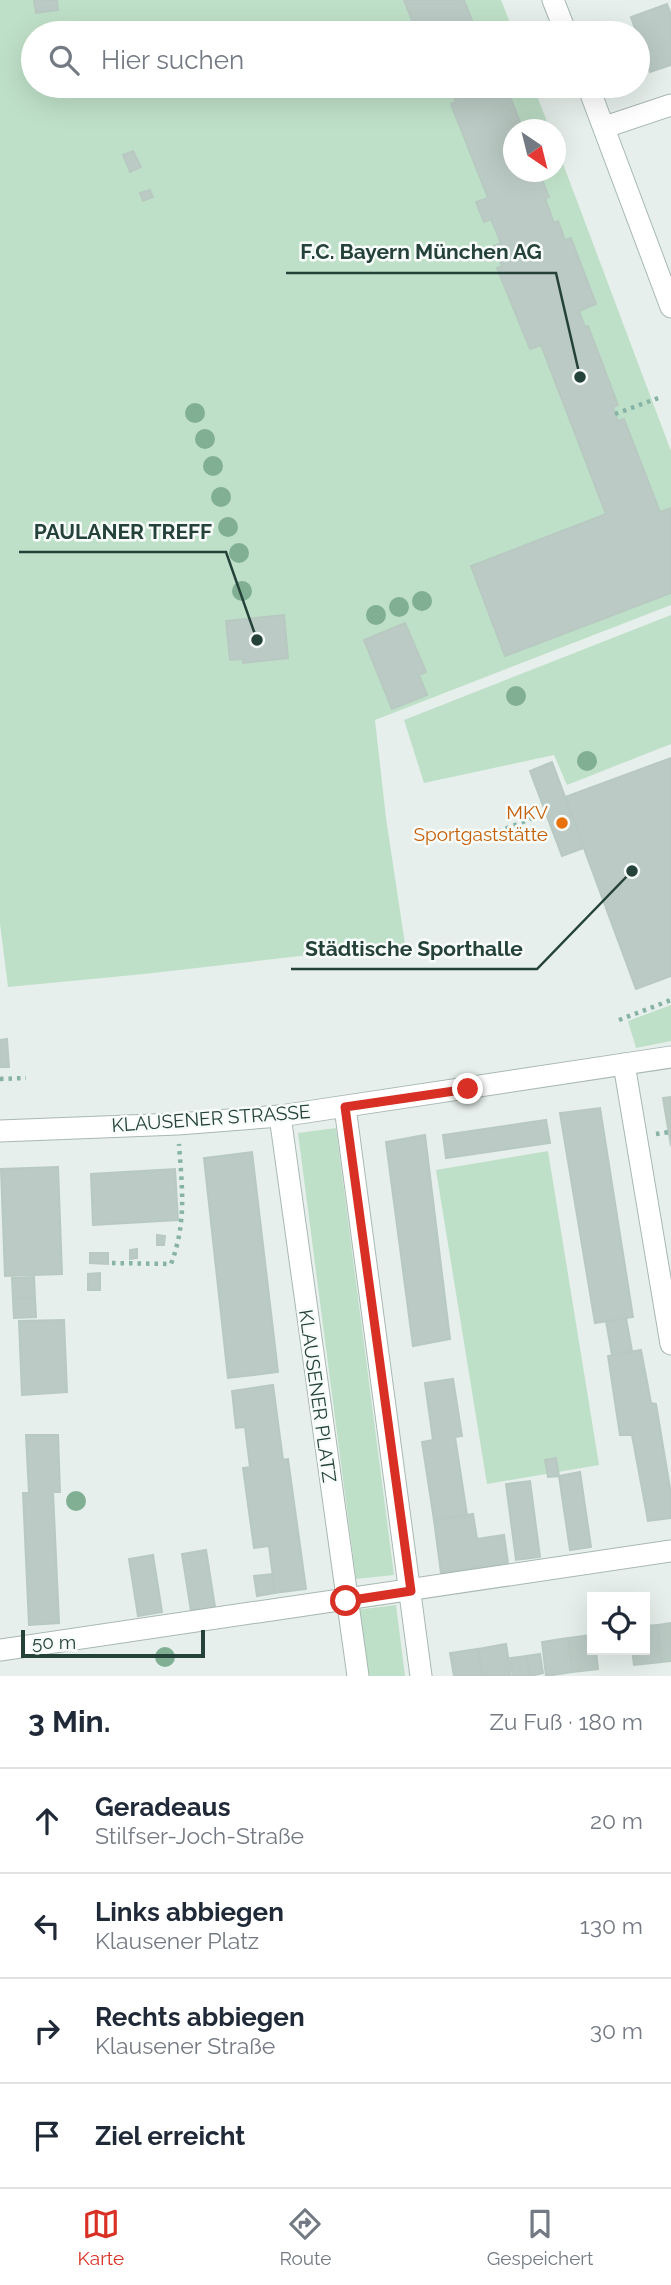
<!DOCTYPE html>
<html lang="de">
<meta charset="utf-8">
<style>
body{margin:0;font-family:Raleway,sans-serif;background:#f2f2f3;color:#1f2937}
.controls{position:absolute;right:21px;bottom:21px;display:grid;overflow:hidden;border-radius:0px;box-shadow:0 7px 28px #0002}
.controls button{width:63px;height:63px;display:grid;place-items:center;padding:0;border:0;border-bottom:2px solid #e0e1e3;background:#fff;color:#1f2937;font:35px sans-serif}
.compass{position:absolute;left:503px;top:119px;width:63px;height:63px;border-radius:50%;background:#fff;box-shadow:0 7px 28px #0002;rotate:145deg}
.scale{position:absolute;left:21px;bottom:18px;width:184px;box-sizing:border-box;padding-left:7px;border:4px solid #24423a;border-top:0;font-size:19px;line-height:24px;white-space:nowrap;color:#24423a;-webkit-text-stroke:5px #f7fbf9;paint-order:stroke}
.stop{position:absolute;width:21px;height:21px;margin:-16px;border:5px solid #d93025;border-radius:50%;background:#fff}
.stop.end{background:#d93025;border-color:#fff;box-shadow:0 2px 7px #0008}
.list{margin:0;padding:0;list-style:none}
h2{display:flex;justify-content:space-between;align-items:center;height:91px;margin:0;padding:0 28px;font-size:30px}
h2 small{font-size:23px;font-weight:400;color:#747a83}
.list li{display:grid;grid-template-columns:46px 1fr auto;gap:21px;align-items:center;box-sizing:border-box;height:105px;padding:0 28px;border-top:2px solid #e0e1e3}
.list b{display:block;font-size:26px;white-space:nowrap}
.list p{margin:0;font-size:23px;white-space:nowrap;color:#747a83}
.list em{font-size:23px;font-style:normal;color:#747a83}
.icon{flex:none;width:38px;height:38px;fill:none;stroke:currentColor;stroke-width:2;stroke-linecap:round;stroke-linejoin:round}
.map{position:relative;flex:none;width:671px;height:1676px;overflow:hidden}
.search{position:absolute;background:#fff;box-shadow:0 7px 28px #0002;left:21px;right:21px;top:21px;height:77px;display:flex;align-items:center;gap:18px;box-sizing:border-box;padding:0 24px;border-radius:38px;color:#747a83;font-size:26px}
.sheet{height:511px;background:#fff}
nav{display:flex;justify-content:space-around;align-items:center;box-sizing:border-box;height:98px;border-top:2px solid #e0e1e3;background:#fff;font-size:19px;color:#747a83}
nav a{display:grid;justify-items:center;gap:4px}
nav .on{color:#d93025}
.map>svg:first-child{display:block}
.green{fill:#bfe0c8}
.building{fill:#bbcac4;stroke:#b8c9c2;stroke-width:2}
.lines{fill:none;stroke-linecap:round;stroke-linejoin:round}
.minor-casing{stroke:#a8b8b2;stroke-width:23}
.path{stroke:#86b3a5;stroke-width:4.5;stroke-dasharray:3.5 5;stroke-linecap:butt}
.minor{stroke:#fff;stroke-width:21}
.tree{fill:#80af93}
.route{stroke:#d93025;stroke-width:9}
.food-dot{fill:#e8710a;stroke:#f7fbf9;stroke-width:2.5}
.labels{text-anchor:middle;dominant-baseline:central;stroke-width:5;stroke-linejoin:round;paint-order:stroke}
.food-label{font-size:19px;fill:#c56008;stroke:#f7fbf9;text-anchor:end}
.street-label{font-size:19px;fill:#24423a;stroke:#f7fbf9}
.leader{fill:none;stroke:#24423a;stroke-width:2.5}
.callout-dot{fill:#24423a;stroke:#f7fbf9;stroke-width:2.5}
.callout-label{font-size:21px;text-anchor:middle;font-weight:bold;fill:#24423a;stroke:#f7fbf9;stroke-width:5;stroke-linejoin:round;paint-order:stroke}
</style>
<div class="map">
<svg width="671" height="1676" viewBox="0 0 671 1676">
<rect width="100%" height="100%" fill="#e6efeb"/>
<g class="green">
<polygon points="0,0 501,0 514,33 33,33 33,86 533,86 550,129 514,130 514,172 556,172 556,145 671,451 671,605 375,720 386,818 405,944 144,974 8,987 0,924"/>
<polygon points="671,615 671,744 567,785 554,755 424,783 404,720"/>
<polygon points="671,1005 671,1041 636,1048 628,1021"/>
<polygon points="336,1128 394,1575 356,1579 298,1133"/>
<polygon points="548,1151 599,1465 487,1484 436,1170"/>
<polygon points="396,1605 405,1676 364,1676 355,1610"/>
</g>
<g class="building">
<polygon points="34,0 57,0 58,10 36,13"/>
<polygon points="404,0 464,0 477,33 417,33"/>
<polygon points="667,4 671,15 671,65 650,72 631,17"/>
<polygon points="437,86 482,86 484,91 498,86 506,86 523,130 514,130 514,172 539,172 549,197 545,198 554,223 558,221 565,240 571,238 596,304 579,311 585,327 588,326 618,405 613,407 618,421 624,419 660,512 671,508 671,593 505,656 471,566 606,514 541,345 530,349 497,268 502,266 494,246 501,243 491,219 484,222 476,202 488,198 451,104 456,102 451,89 440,93"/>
<polygon points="437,86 482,86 484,91 456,102 451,89 440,93"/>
<polygon points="133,151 141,167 130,172 123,155"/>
<polygon points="150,190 153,197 143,201 140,193"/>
<polygon points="284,615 288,658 243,663 243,659 230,660 226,621"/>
<polygon points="405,623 426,672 419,675 427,695 392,709 364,640"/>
<polygon points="671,758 671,976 636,989 565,797"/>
<polygon points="552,762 584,848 562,856 530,771"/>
<polygon points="7,1039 9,1067 0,1067 0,1040"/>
<polygon points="671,1097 671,1146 663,1098"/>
<polygon points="600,1108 633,1317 595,1323 560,1113"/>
<polygon points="546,1120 550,1143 446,1158 443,1135"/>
<polygon points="425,1135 450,1339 413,1346 386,1142"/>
<polygon points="252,1152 278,1372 228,1378 204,1158"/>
<polygon points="58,1167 62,1274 5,1276 1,1169"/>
<polygon points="175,1169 178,1220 93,1225 91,1174"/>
<polygon points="157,1235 165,1236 164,1245 157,1245"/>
<polygon points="137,1249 137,1258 130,1259 130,1250"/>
<polygon points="90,1253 108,1253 108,1264 90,1263"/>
<polygon points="100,1273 100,1290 88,1290 88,1274"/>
<polygon points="34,1277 35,1298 13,1299 12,1278"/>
<polygon points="35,1298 36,1317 14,1318 13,1299"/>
<polygon points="626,1318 632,1351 612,1355 606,1321"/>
<polygon points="64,1320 67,1392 22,1395 19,1321"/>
<polygon points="641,1350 651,1403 656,1404 671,1494 671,1518 648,1521 632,1435 620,1435 608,1356"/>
<polygon points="453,1379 462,1436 455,1437 467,1515 434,1520 422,1442 433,1440 425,1383"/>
<polygon points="273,1385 283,1460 288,1459 306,1589 275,1593 269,1546 254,1548 243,1468 250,1467 245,1427 236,1428 232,1391"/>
<polygon points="26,1435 58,1435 60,1492 53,1492 59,1623 29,1625 23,1493 29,1493"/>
<polygon points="556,1458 559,1476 548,1477 545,1460"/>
<polygon points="580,1472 591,1547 570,1550 559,1476"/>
<polygon points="530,1481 540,1557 516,1560 506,1484"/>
<polygon points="473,1514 477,1539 504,1535 508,1563 441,1573 434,1520"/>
<polygon points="206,1550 215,1607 191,1611 182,1554"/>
<polygon points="153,1555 162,1612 138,1616 129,1559"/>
<polygon points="272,1574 275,1593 257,1596 254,1576"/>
<polygon points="671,1623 671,1661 661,1662 657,1625"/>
<polygon points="657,1625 661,1662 634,1665 632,1650 645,1650 645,1626"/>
<polygon points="592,1635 592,1650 596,1650 598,1669 573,1672 568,1638"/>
<polygon points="568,1638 573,1672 546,1676 542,1642"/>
<polygon points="506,1644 511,1676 482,1676 478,1649"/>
<polygon points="478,1649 482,1676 454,1676 450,1653"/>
<polygon points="540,1654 543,1673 530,1676 526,1656"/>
<polygon points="526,1656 530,1676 513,1676 510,1658"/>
</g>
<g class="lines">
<defs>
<g id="minor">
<polyline points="553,0 566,33"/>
<polyline points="588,86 671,307"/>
<polyline points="605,127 671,105"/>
<polyline points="624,1064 671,1344"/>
<polyline points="345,1107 421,1676"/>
<polyline points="280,1116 358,1676"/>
<polyline points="0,1131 178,1124 280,1116 671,1057"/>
<polyline points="0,1650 671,1551"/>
</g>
</defs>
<use href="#minor" class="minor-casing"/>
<g class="path">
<polyline points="615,414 661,397"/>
<polyline points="490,835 535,817"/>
<polyline points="619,1020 671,1000"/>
<polyline points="0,1079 26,1078"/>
<polyline points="656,1134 669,1132"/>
<path d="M112,1263L171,1264C187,1221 182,1188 179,1144"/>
</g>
<use href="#minor" class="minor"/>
</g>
<g class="tree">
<circle cx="195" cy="413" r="10"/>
<circle cx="205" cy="439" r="10"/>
<circle cx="213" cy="466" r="10"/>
<circle cx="221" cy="497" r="10"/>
<circle cx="228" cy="527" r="10"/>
<circle cx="239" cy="553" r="10"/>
<circle cx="242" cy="591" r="10"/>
<circle cx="422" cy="601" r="10"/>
<circle cx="399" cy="607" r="10"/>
<circle cx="376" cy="615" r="10"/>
<circle cx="516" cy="696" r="10"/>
<circle cx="587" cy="761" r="10"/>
<circle cx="76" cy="1501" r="10"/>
<circle cx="165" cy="1657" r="10"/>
</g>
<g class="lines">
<polyline class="route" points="346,1601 411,1591 345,1107 468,1089"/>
</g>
<circle class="food-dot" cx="562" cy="823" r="7"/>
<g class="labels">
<g class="food-label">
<text x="548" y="812">MKV<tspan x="548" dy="22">Sportgaststätte</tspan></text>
</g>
<g class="street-label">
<text transform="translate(211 1118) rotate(-4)">KLAUSENER STRASSE</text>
<text transform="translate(318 1396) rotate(82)">KLAUSENER PLATZ</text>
</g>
</g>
<path class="leader" d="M580 377L556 273H286M257 640L226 552H19M632 871L537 969H291"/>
<g class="callout-dot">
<circle cx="580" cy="377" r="7"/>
<circle cx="257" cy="640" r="7"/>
<circle cx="632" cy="871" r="7"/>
</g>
<g class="callout-label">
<text x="421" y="259">F.C. Bayern München AG</text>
<text x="123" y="539">PAULANER TREFF</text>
<text x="414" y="956">Städtische Sporthalle</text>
</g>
</svg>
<div class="controls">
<button><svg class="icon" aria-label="locate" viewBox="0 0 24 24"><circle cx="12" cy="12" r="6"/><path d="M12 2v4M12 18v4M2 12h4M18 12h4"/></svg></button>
</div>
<svg class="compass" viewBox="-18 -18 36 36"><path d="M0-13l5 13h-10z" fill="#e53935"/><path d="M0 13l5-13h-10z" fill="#747a83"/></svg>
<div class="scale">50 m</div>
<div class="stop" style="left:346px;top:1601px"></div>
<div class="stop end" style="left:468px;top:1089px"></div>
<div class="search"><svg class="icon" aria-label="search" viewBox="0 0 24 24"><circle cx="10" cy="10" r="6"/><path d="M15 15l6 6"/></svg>Hier suchen</div>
</div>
<section class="sheet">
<h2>3 Min.<small>Zu Fuß · 180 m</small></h2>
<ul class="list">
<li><svg class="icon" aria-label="ahead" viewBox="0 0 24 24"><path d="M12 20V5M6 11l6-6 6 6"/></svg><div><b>Geradeaus</b><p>Stilfser-Joch-Straße</p></div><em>20 m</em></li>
<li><svg class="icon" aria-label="left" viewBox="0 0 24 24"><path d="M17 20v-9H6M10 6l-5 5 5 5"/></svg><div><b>Links abbiegen</b><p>Klausener Platz</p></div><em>130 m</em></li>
<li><svg class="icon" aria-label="right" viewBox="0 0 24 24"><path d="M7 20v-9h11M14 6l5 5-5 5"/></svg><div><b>Rechts abbiegen</b><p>Klausener Straße</p></div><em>30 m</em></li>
<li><svg class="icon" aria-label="arrive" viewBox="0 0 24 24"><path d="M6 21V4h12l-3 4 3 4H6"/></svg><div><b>Ziel erreicht</b></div></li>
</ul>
</section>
<nav>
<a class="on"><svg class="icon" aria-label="map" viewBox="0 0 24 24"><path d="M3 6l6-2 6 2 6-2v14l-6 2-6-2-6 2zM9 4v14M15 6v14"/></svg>Karte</a>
<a><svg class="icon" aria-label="directions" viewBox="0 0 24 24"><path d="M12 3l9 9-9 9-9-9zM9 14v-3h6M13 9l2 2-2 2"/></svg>Route</a>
<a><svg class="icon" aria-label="saved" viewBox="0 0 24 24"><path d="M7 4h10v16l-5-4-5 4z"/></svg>Gespeichert</a>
</nav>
